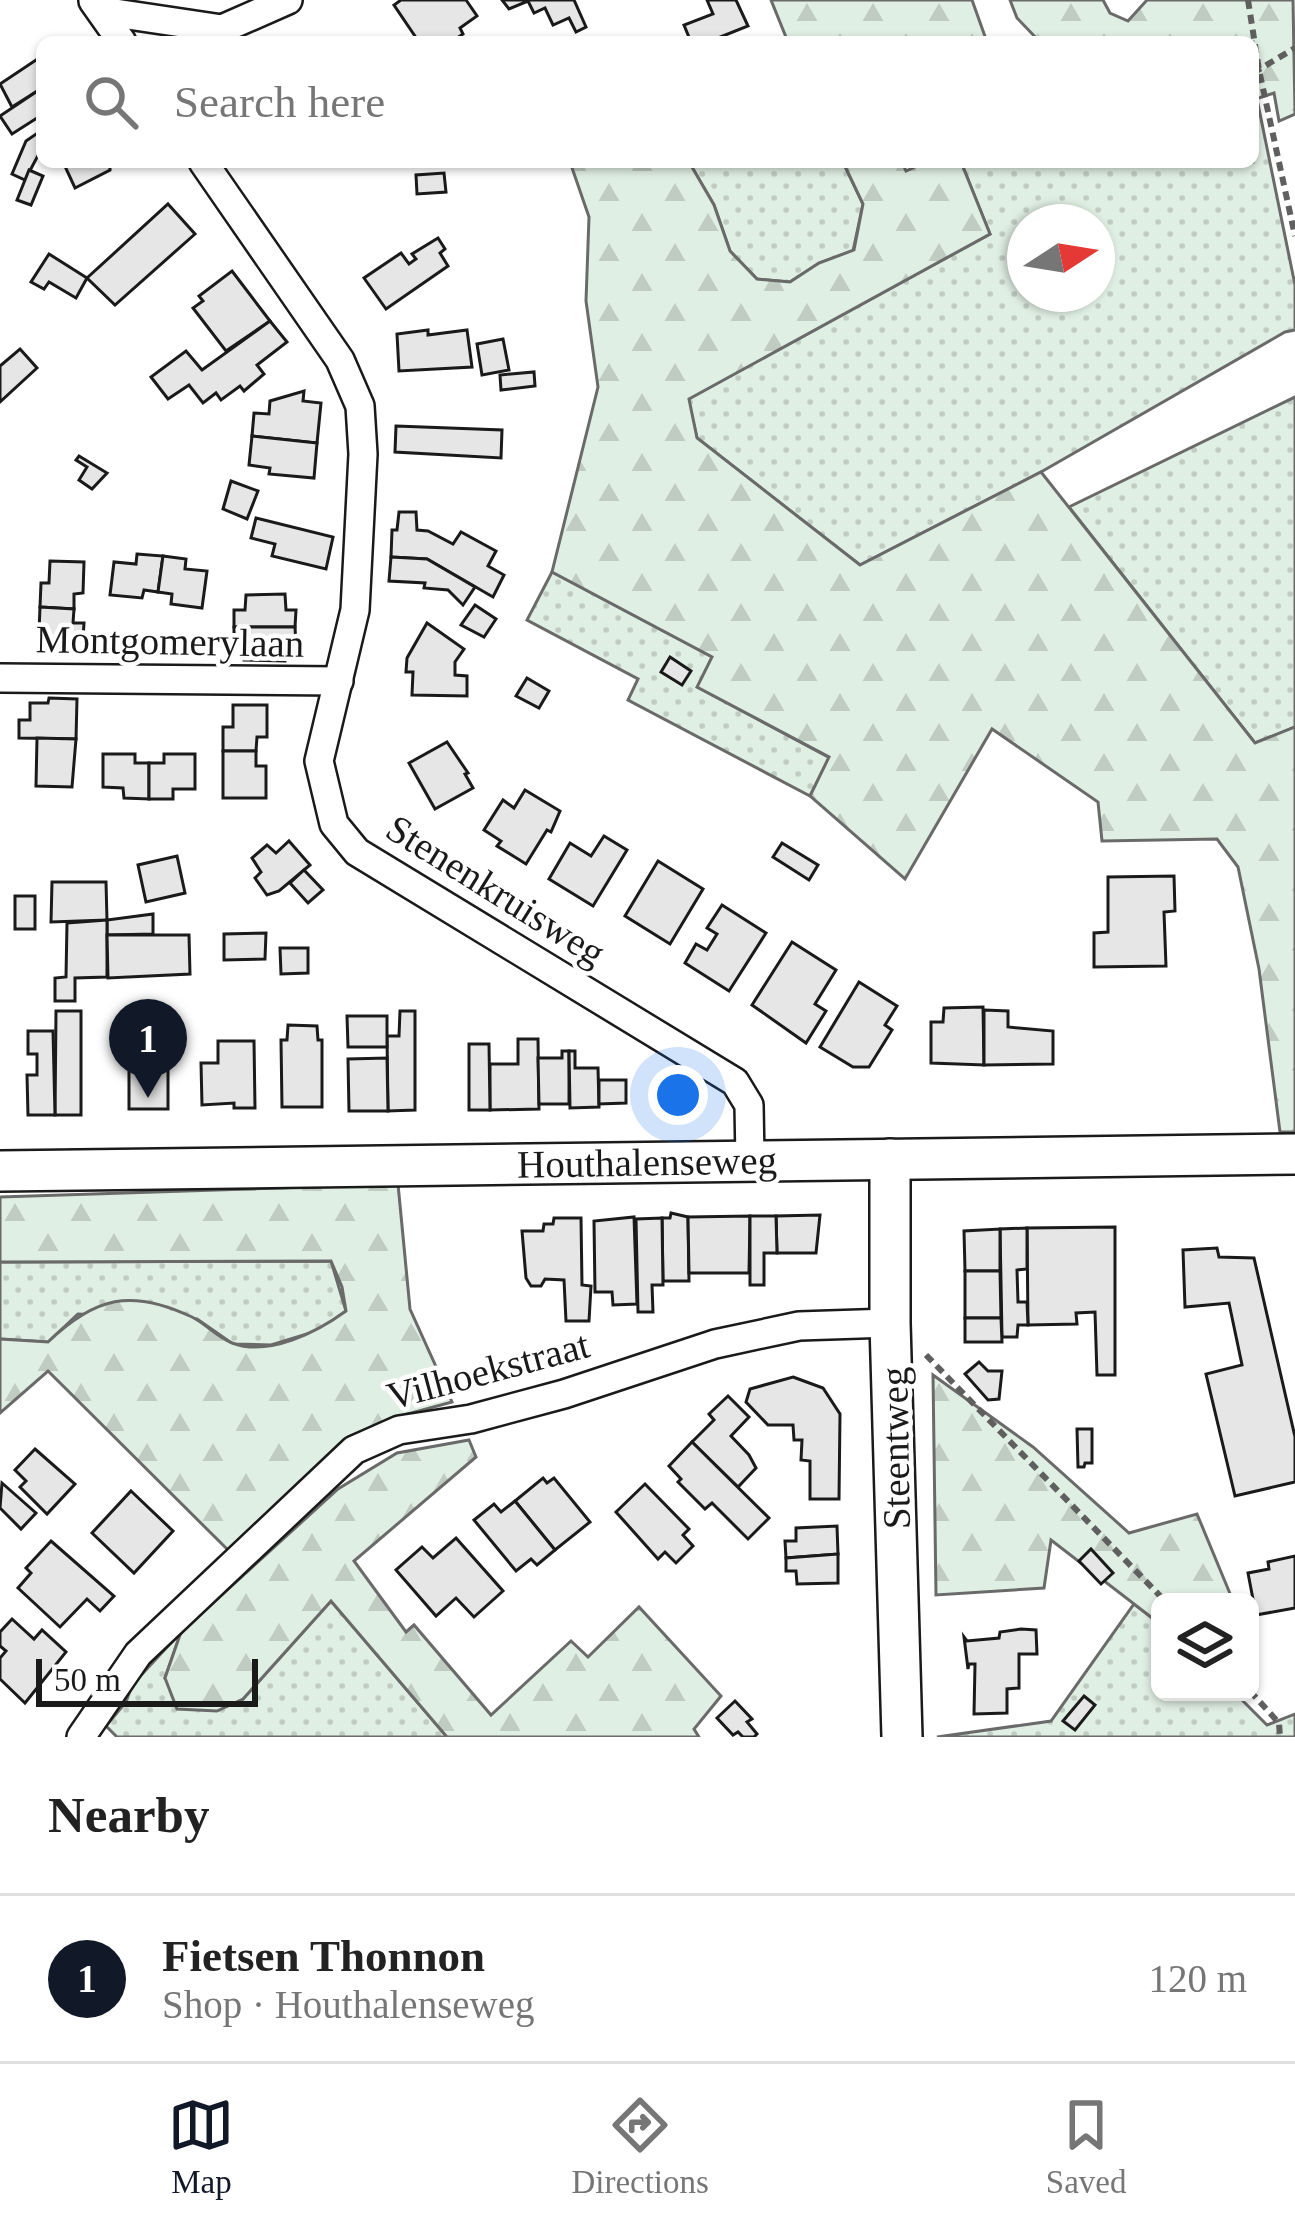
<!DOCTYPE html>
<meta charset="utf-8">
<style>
body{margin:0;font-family:Georgia,serif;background:#f2f2f2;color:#222}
.controls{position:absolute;right:36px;bottom:36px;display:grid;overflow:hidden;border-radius:18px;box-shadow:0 3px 9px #0004}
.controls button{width:108px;height:108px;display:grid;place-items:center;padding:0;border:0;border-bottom:3px solid #e0e0e0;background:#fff;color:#222;font:60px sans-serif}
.compass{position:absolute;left:1007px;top:204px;width:108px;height:108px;border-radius:50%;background:#fff;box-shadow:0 3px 9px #0004;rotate:78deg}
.scale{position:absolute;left:36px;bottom:30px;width:222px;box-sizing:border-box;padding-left:12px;border:6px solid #1a1a1a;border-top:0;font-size:33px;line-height:42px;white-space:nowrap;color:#1a1a1a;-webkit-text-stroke:9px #fff;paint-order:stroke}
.you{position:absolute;left:678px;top:1095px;width:42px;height:42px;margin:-30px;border:9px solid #fff;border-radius:50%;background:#1a73e8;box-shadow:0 0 0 18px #1a73e833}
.badge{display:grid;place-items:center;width:78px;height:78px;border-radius:50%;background:#111827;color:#fff;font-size:39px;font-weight:700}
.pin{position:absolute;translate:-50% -99px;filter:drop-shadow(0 3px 6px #0008)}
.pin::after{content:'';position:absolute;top:63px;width:42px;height:36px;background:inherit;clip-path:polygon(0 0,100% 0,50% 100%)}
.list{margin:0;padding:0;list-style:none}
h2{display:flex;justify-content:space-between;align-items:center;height:156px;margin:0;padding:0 48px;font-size:51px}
h2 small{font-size:39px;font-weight:400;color:#767676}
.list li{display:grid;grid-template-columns:78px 1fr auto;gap:36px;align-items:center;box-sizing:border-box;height:168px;padding:0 48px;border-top:3px solid #e0e0e0}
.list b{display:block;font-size:45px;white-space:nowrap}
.list p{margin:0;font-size:39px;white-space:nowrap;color:#767676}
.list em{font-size:39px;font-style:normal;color:#767676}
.icon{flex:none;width:66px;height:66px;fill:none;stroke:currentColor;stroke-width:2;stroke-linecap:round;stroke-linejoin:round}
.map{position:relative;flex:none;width:1295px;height:1737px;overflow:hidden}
.search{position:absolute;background:#fff;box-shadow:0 3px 9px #0004;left:36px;right:36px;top:36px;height:132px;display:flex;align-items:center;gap:30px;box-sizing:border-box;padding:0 42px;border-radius:18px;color:#767676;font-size:45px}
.sheet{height:324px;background:#fff}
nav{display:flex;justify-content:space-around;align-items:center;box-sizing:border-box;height:168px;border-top:3px solid #e0e0e0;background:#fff;font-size:33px;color:#767676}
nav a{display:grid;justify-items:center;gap:6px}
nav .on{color:#111827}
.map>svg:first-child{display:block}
.grass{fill:url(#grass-dots);stroke:#6a6a6a;stroke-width:3;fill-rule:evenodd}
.forest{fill:url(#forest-firs);stroke:#6a6a6a;stroke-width:3}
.building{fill:#e6e6e6;stroke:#1a1a1a;stroke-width:3}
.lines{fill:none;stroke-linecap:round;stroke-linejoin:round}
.street-casing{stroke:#1a1a1a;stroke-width:32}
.secondary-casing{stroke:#1a1a1a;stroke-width:44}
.path{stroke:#5f5f5f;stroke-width:6;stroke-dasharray:9 6;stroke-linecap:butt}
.street{stroke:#fff;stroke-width:27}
.secondary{stroke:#fff;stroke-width:39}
.labels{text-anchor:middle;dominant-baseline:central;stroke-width:9;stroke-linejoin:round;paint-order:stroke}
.street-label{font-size:39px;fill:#1a1a1a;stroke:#fff}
</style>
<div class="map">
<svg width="1295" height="1737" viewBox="0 0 1295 1737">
<defs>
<pattern id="grass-dots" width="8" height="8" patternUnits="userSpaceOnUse" patternTransform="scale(3)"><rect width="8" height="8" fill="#e0efe3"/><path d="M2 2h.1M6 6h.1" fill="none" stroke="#c0ccc2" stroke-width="1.8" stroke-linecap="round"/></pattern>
<pattern id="forest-firs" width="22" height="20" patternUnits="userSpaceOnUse" patternTransform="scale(3)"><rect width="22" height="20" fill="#e0efe3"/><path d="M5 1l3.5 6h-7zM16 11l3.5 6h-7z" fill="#c0ccc2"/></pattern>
</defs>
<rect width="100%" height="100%" fill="#fff"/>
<g class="grass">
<path d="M1257,99L1295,285V330L1285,332L1041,472L860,565L697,438L688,399L990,234L961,162H1253V100ZM1025,222H1097V294H1025Z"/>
<polygon points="689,162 843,162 863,204 853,251 819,263 790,282 757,279 730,251 714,205"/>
<polygon points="1295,397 1295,727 1255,743 1069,507"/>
<polygon points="552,572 713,657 698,687 830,758 810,796 628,700 638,679 527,620"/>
<polygon points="331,1261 346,1311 320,1330 271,1345 233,1344 197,1319 78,1314 48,1342 0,1339 0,1262"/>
<polygon points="331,1601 447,1737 117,1737 106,1726 126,1702 132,1685 181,1632 165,1678 243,1699"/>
<polygon points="1134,1604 1160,1624 1160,1692 1234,1692 1267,1725 1295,1714 1295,1737 937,1737 1051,1721"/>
</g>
<g class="forest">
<polygon points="771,0 972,0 987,42 788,42"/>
<polygon points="1010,0 1103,0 1110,13 1128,21 1147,0 1293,0 1295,114 1279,121 1274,93 1253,100 1253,42 1040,42 1017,18"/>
<polygon points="570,162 689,162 714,205 730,251 757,279 790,282 819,263 854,250 863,204 843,162 902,162 906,171 926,162 961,162 990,234 689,399 697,438 860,565 1041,472 1255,743 1295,727 1295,1132 1280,1132 1259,969 1238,867 1217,839 1102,841 1098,802 992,729 905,879 810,796 829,757 697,687 712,657 552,572 598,387 586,301 589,217"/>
<path d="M398,1184L410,1309L452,1402L404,1415L348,1437L230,1552L48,1371L0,1413V1339L48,1342C95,1297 131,1288 192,1317C206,1324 218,1338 232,1343C269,1357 317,1332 346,1311L342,1287L331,1261L0,1262V1197Z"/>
<polygon points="933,1375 1033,1447 1129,1533 1197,1514 1231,1596 1227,1602 1160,1602 1160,1624 1051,1540 1044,1588 936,1595"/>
<polygon points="469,1440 476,1457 354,1561 406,1632 414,1625 491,1715 571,1641 588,1657 639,1607 721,1696 694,1729 699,1737 447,1737 331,1601 243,1699 217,1711 177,1709 165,1678 181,1632 338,1489 397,1453"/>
</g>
<g class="building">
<polygon points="401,0 466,0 477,16 460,28 463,34 451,42 419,42 394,5"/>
<polygon points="502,0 574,0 586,27 576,32 569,18 553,25 545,8 534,13 528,1 509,9"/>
<polygon points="707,0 736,0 748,26 708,42 691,42 684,25 713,14"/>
<polygon points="42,56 42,88 12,107 0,84"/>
<polygon points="42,88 42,125 37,118 12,134 0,116"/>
<polygon points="42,130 42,148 25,180 12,174 26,141"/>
<polygon points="63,162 110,162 110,170 75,188"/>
<polygon points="29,170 43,176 31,205 17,200"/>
<polygon points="444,173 446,192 417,194 416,175"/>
<polygon points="168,204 195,234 115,305 87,278"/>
<polygon points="438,238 445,249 440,253 448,266 386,309 364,278 401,253 409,264 416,259 412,254"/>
<polygon points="49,254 87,278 76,298 49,282 44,289 31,282"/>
<polygon points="232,271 270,321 226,351 193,308 203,301 199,296"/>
<polygon points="270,321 287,342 257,365 264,374 244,391 240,386 221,400 216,393 203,403 189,385 168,399 151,377 186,351 202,370"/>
<polygon points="428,330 428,335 467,330 472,367 399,371 397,334"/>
<polygon points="503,339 509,370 482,375 477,344"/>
<polygon points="20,349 37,368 0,402 0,366"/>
<polygon points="534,372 535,386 501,390 500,375"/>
<polygon points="304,391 303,401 321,403 317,443 252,436 254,413 269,414 270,401"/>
<polygon points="396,426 502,430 501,458 395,452"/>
<polygon points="252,436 317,443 314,478 269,474 270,468 249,465"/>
<polygon points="79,456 107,473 92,489 79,480 87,467 76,460"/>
<polygon points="231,481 258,491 247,519 223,509"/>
<polygon points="399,512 416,512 417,530 428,531 453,544 461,532 496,551 488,566 504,575 493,597 427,559 391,557 392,530 397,530"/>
<polygon points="256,518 333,537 326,569 272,556 275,544 251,538"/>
<polygon points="137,554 163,556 158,592 144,590 142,598 110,595 114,562 136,564"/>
<polygon points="163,556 186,559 185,569 207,571 202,608 171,604 172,594 158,592"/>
<polygon points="391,557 427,559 475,587 463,605 448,590 424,588 425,583 389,581"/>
<polygon points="50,561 84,562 83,593 74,594 74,609 40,607 41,583 49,583"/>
<polygon points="285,594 286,610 296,610 295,627 234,627 234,610 245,610 246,595"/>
<polygon points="475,605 496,619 484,637 461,625"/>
<polygon points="40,607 74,609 73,623 84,623 82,654 49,654 49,633 39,632"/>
<polygon points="427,623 464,649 455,662 455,675 467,676 467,696 412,695 413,672 406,672 407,658"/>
<polygon points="234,627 295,627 296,645 286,645 285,661 244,660 244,644 234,644"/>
<polygon points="670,657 691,671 682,685 661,672"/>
<polygon points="527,678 549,691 539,708 516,696"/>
<polygon points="49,698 77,699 76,739 19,738 19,720 30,720 30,703 48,703"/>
<polygon points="233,705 267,705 267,737 257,737 256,751 223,751 223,727 233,727"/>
<polygon points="37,738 76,739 72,787 36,786"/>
<polygon points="447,742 468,773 465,774 473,788 435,809 409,763"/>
<polygon points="223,751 256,751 256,766 266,766 266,798 223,798"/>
<polygon points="103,754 135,754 135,763 149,763 149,799 124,798 123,788 103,787"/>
<polygon points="164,754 195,754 195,789 173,789 173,799 149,799 149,763 164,763"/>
<polygon points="525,790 560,811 551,832 547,830 526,864 497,846 501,841 484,830 503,800 514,808"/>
<polygon points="604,836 627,850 593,906 549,879 570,843 591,856"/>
<polygon points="289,841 310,865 279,891 267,895 255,878 261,872 252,858 267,845 276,853"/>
<polygon points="782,843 818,865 809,880 773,857"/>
<polygon points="177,856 185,893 146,902 138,865"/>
<polygon points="658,861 703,889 670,944 625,916"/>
<polygon points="304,870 323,890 308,903 290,883"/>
<polygon points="1174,876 1175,911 1164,912 1166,966 1094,967 1094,933 1108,932 1108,877"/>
<polygon points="52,882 106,882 107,920 51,922"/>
<rect x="15" y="896" width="20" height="33"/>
<polygon points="722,905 766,933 729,991 685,963 696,944 707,950 717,934 707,928"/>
<polygon points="153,914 153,934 107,935 107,920"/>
<polygon points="107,920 107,977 75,978 75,1001 55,1001 55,978 66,977 67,923"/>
<polygon points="266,933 265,959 224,960 224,934"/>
<polygon points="107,935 189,935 190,974 108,978"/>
<polygon points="792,942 836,970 815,1004 826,1011 806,1043 752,1005"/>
<polygon points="280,948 308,948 308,973 281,974"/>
<polygon points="859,982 897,1006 885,1025 892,1030 869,1067 853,1067 820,1047"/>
<polygon points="983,1007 984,1065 931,1063 931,1022 943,1022 944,1008"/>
<polygon points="984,1010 1008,1011 1008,1027 1053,1031 1053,1064 984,1065"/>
<polygon points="56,1011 81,1011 81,1115 55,1115"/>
<polygon points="400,1011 415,1011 415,1110 388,1111 387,1036 399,1036"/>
<polygon points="347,1016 387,1016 387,1047 348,1047"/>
<polygon points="288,1025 317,1026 318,1040 322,1040 322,1107 282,1107 281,1040 287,1040"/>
<polygon points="28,1031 53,1031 55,1115 28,1115 27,1075 37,1075 37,1054 28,1054"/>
<polygon points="518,1039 538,1039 539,1109 490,1110 490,1064 518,1064"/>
<polygon points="218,1041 254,1041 255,1108 234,1108 234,1103 202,1105 201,1063 218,1063"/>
<polygon points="469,1044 489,1044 490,1110 469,1110"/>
<polygon points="562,1051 569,1051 569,1104 539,1104 538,1058 562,1058"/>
<polygon points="569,1051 575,1051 575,1068 598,1068 599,1107 570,1108"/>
<rect x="129" y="1054" width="39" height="55"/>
<polygon points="387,1058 388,1111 349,1111 348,1059"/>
<polygon points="599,1080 626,1080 626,1103 599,1104"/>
<polygon points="671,1213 688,1217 689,1281 663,1281 662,1218 670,1218"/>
<polygon points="820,1215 816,1253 777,1253 776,1216"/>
<polygon points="750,1216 749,1273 689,1273 688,1217"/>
<polygon points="750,1216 776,1216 777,1253 764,1253 764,1285 750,1285"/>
<polygon points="634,1217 637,1304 613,1305 612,1292 595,1292 594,1221"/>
<polygon points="554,1218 581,1218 582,1285 591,1286 589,1321 566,1321 564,1280 545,1279 541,1286 531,1286 526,1278 522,1231 543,1231 544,1224 553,1224"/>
<polygon points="662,1218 663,1285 652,1285 653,1312 638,1312 636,1219"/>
<polygon points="1115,1227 1115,1375 1097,1375 1095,1312 1076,1313 1077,1324 1028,1325 1027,1228"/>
<polygon points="1027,1228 1027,1269 1017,1270 1018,1302 1027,1302 1028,1325 1018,1325 1017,1337 1002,1337 1000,1229"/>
<polygon points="1000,1229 1000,1271 965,1271 964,1231"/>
<polygon points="1217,1248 1219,1257 1254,1258 1295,1437 1295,1482 1235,1496 1206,1374 1242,1365 1229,1303 1185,1307 1183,1250"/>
<polygon points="965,1271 1000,1271 1001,1318 965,1318"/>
<polygon points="965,1318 1001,1318 1002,1342 965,1342"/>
<polygon points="979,1362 988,1371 1002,1371 999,1399 988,1400 965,1374"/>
<polygon points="793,1377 823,1388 840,1414 839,1499 810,1499 810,1461 801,1460 802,1440 794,1440 793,1425 768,1425 746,1402 750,1389"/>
<polygon points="728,1396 749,1417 731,1436 749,1455 756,1468 738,1487 692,1442 714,1420 709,1414"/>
<polygon points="1077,1429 1092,1429 1092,1463 1085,1463 1084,1467 1078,1467"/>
<polygon points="692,1442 769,1518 748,1539 712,1503 705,1509 678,1482 681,1479 669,1466"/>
<polygon points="35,1449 75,1484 47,1514 20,1487 26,1481 15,1470"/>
<polygon points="543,1478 547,1483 554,1478 590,1522 555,1550 515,1501"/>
<polygon points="2,1483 36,1513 21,1529 0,1508"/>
<polygon points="645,1484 689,1529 683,1535 693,1546 676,1563 665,1552 658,1559 616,1512"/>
<polygon points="131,1491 173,1531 134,1573 92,1533"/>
<polygon points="515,1501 555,1550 537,1565 531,1559 516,1571 474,1520 494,1504 501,1512"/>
<polygon points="837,1526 838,1554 786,1558 785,1541 796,1541 796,1528"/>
<polygon points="456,1538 503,1591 474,1617 456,1598 436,1616 396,1570 422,1547 433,1558"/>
<polygon points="51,1541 114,1596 100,1611 87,1599 60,1627 18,1588 31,1573 26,1568"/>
<polygon points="1091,1549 1113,1573 1101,1584 1079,1561"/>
<polygon points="838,1554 838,1583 797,1584 796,1571 786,1571 786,1558"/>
<polygon points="1295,1556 1295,1608 1256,1615 1248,1573 1269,1569 1268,1562"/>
<polygon points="12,1619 34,1639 42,1630 66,1652 25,1703 0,1679 0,1658 6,1651 0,1646 0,1632"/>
<polygon points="1021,1629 1036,1630 1037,1654 1019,1654 1019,1688 1007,1689 1007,1713 974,1714 975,1664 969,1664 968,1669 964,1637 967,1641 999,1638 1000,1632"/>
<polygon points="1084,1696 1095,1705 1075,1730 1063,1721"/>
<polygon points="735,1701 752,1719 747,1722 757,1734 754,1737 743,1737 738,1732 733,1735 717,1718"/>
</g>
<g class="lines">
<defs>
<g id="street">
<polyline points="93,1 122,42"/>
<polyline points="101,11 222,29"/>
<polyline points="208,42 222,29 288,0"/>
<polyline points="203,162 340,360 360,406 363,454 355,610 319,761 334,824 357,852 735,1082 749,1105 750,1160"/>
<polyline points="0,678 339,681"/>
<polyline points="81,1737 138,1654 354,1450 399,1430 471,1419 564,1394 715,1344 799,1326 890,1323"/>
</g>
<g id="secondary">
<polyline points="890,1159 890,1323 902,1737"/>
<polyline points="0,1171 1295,1154"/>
</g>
</defs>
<use href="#street" class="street-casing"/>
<use href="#secondary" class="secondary-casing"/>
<g class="path">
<polyline points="1248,0 1259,70 1295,236"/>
<polyline points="1253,73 1295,48"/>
<polyline points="926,1355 1166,1602"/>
<polyline points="1250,1691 1279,1723 1280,1737"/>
</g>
<use href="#street" class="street"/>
<use href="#secondary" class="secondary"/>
</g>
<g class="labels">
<g class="street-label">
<text transform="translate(170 641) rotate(1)">Montgomerylaan</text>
<text transform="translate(496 890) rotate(32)">Stenenkruisweg</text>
<text transform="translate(647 1162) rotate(-1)">Houthalenseweg</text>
<text transform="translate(488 1370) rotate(-15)">Vilhoekstraat</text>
<text transform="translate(895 1448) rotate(-91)">Steentweg</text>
</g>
</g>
</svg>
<div class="controls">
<button><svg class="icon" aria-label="layers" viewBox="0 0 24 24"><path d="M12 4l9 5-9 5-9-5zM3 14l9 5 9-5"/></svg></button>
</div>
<svg class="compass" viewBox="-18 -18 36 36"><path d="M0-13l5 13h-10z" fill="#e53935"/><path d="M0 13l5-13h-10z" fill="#767676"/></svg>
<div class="scale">50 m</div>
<div class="you"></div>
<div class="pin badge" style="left:148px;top:1098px">1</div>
<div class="search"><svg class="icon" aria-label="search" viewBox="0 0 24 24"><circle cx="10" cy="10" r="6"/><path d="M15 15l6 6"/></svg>Search here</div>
</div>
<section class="sheet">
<h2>Nearby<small></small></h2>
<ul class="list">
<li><span class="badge">1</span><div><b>Fietsen Thonnon</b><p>Shop · Houthalenseweg</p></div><em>120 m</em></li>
</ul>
</section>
<nav>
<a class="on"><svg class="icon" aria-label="map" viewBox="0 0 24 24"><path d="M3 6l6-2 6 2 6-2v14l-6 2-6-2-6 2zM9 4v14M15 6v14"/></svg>Map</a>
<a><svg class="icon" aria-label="directions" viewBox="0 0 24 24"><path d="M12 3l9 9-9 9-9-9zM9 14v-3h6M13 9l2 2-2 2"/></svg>Directions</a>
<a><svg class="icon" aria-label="saved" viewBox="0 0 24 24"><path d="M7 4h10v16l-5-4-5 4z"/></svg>Saved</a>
</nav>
